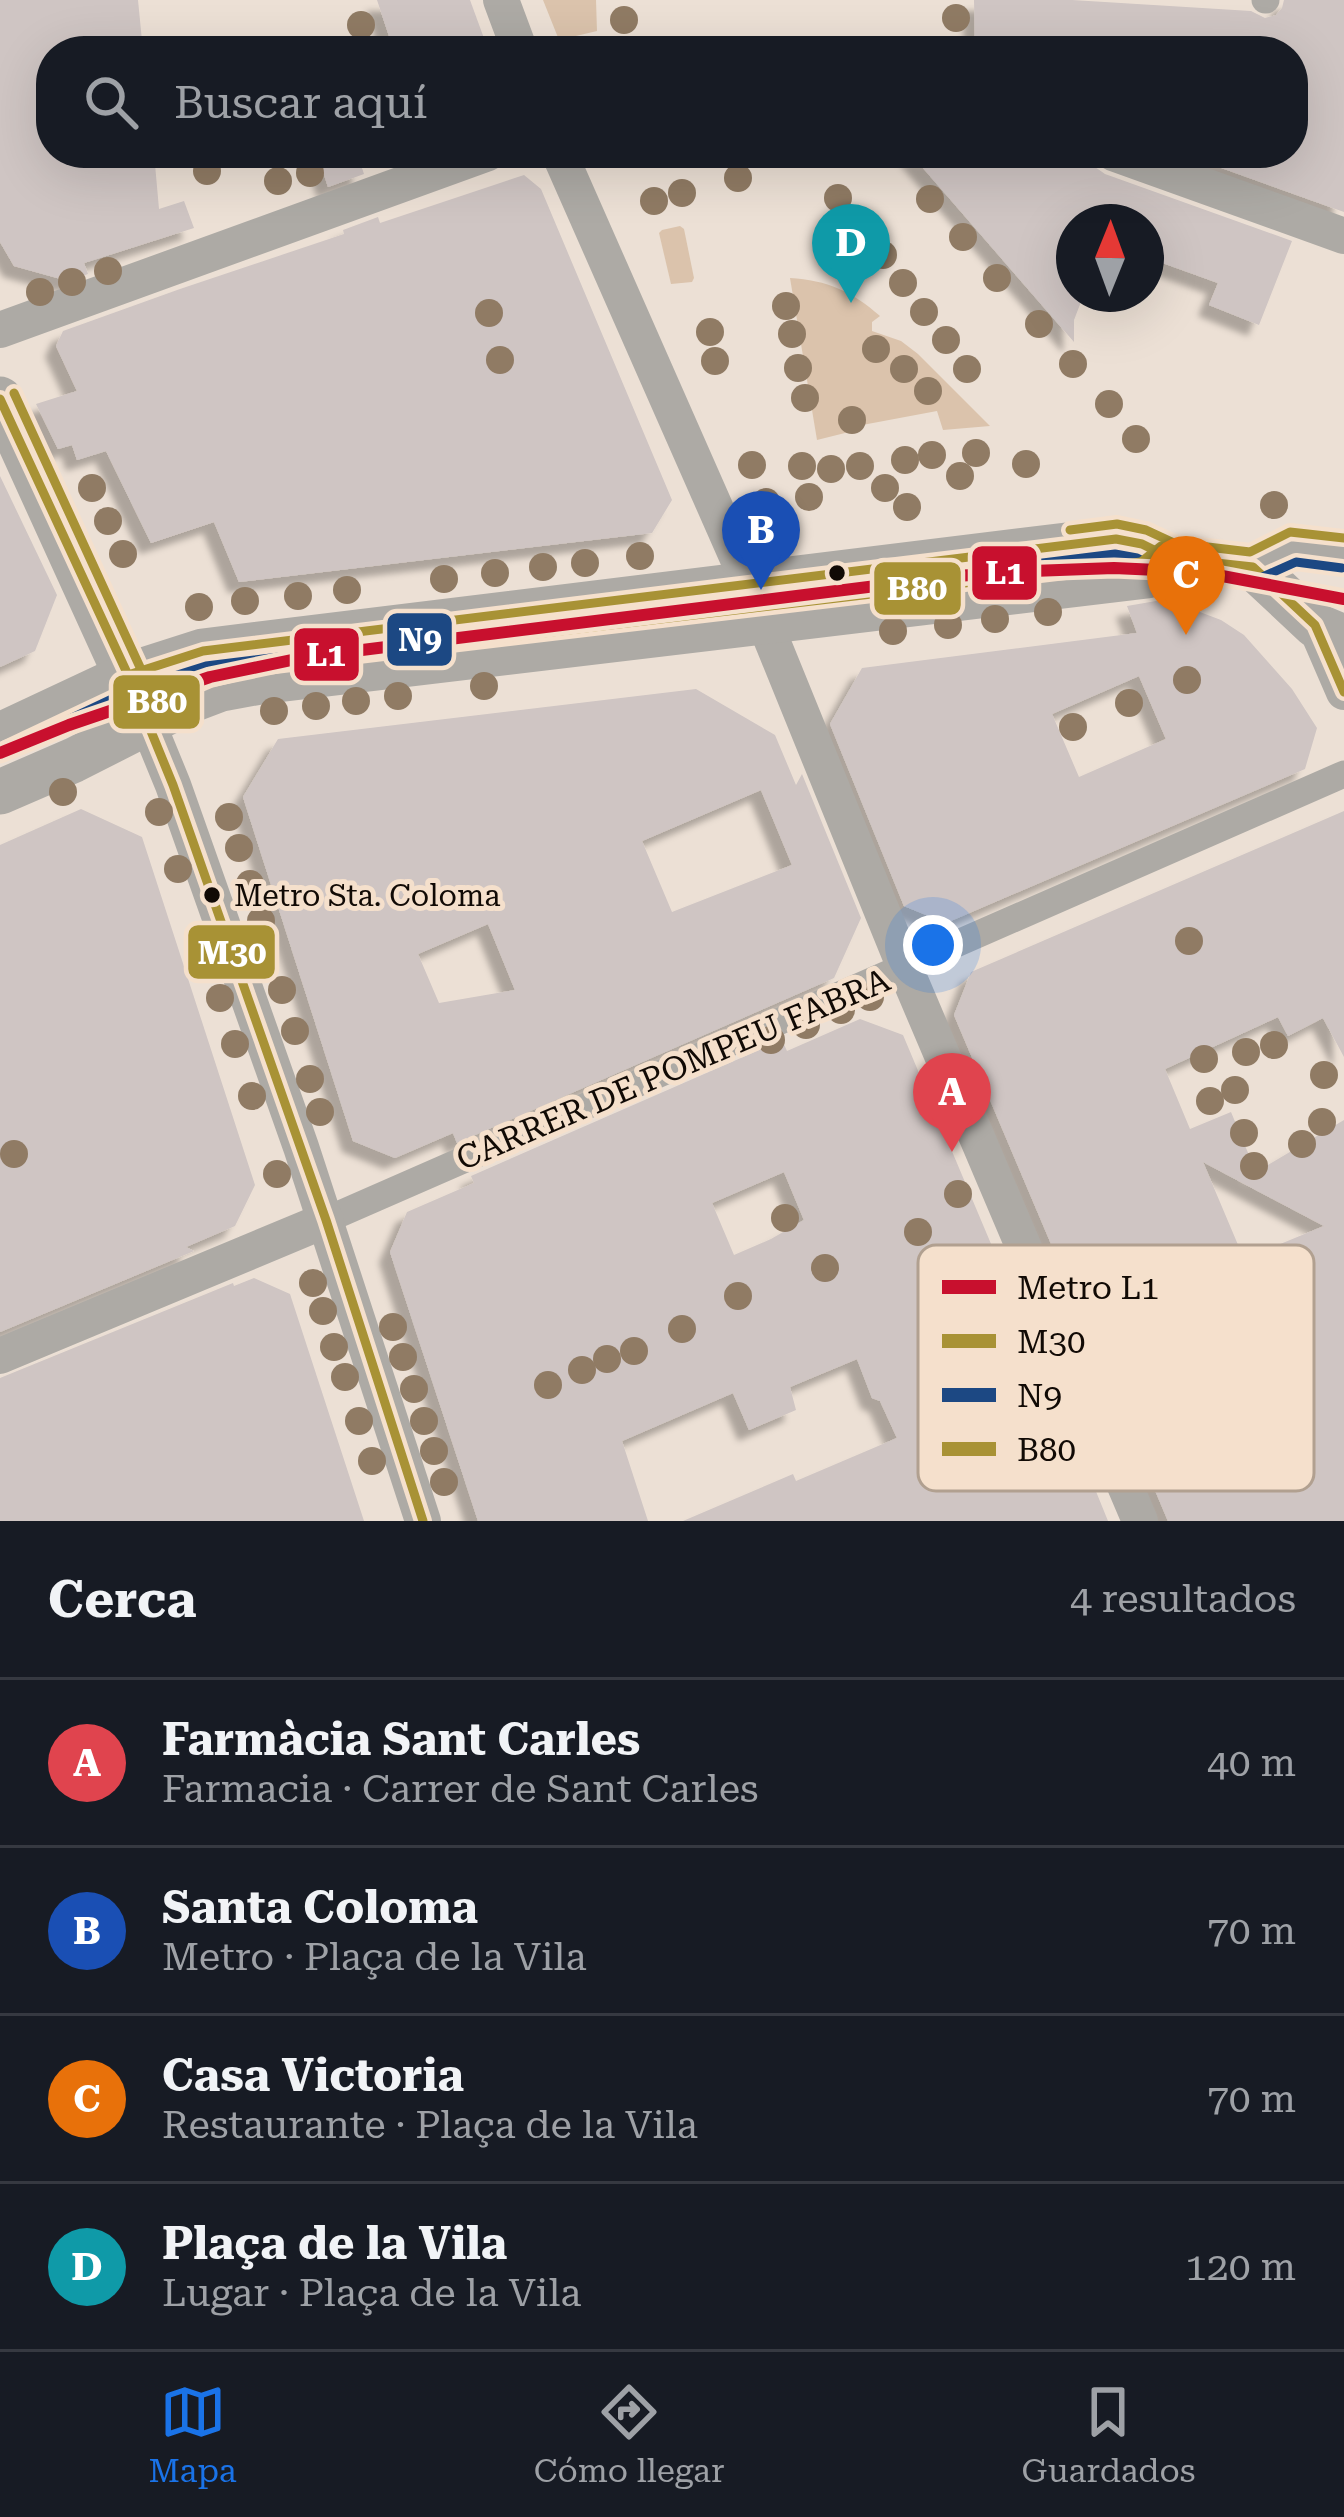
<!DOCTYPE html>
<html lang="es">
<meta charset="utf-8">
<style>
body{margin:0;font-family:"Roboto Serif",serif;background:#242831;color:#f1f3f6}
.compass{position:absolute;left:1056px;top:204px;width:108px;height:108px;border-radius:50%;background:#171b24;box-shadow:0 12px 48px #0002;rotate:1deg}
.you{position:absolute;left:933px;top:945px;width:42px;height:42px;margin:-30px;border:9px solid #fff;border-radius:50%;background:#1a73e8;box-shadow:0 0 0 18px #1a73e833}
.badge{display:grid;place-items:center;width:78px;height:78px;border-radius:50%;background:#1a73e8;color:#fff;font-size:39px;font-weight:700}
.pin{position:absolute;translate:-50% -99px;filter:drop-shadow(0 3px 6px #0008)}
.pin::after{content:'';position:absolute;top:63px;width:42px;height:36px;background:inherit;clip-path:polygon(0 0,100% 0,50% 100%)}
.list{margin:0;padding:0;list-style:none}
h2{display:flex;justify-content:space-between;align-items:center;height:156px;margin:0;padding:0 48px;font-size:51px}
h2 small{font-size:39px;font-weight:400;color:#9ea1a6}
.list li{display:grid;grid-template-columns:78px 1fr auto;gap:36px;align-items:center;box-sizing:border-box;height:168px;padding:0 48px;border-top:3px solid #363941}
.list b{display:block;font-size:45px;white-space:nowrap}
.list p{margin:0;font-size:39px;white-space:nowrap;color:#9ea1a6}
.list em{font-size:39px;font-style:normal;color:#9ea1a6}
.icon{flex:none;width:66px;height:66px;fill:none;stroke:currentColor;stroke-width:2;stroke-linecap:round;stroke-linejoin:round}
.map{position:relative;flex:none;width:1344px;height:1521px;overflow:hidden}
.search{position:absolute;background:#171b24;box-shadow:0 12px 48px #0002;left:36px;right:36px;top:36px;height:132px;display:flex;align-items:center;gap:30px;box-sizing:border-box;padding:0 42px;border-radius:48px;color:#9ea1a6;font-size:45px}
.sheet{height:828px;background:#171b24}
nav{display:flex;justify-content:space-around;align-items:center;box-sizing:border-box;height:168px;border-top:3px solid #363941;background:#171b24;font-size:33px;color:#9ea1a6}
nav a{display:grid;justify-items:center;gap:6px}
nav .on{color:#1a73e8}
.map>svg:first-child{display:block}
.green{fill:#dbc3ac}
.building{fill:#cfc5c3;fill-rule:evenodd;filter:url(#shadow)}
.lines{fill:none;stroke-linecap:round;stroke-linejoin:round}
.pedestrian{stroke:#adaaa5;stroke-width:27}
.minor{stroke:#adaaa5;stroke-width:36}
.tertiary{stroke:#adaaa5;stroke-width:45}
.bus-1-casing{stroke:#f5e0cc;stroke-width:18}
.bus-2-casing{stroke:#f5e0cc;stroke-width:18}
.bus-3-casing{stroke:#f5e0cc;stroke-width:18}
.bus-1{stroke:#a89235;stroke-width:9}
.bus-2{stroke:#1c4883;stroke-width:9}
.bus-3{stroke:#a89235;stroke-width:9}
.metro-1-casing{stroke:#f5e0cc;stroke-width:21}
.metro-1{stroke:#c8102e;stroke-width:12}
.tree{fill:#907b64}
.bus-dot{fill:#110a05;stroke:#f5e0cc;stroke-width:4.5}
.labels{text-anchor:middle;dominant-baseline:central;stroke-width:10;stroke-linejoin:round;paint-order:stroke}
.bus-label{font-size:30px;fill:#110a05;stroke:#f5e0cc;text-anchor:start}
.street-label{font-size:33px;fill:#110a05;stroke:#f5e0cc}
.key{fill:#f5e0cc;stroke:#b1a090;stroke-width:3}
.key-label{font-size:33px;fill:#110a05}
.line-badge{stroke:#f5e0cc;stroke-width:4.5}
.badge-label{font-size:33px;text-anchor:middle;font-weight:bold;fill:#fff}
</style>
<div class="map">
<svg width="1344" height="1521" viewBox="0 0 1344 1521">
<defs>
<filter id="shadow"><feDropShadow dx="-11" dy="11" stdDeviation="3" flood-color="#0004"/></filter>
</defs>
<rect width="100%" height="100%" fill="#ece0d5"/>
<g class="green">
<polygon points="543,0 596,0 597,31 559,40"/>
<polygon points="680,226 684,229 694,278 692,282 671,284 659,233 662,230"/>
<path d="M790,278C827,280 853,292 880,316L872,322V331L901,341L918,354L990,426L943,430L937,411L857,426V430L817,440Z"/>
</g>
<g class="building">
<polygon points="0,0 138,0 143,51 51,51 51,153 154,153 159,209 184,201 194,228 84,263 88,274 68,281 14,266 0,242"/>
<polygon points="377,0 470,0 485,41 454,51 394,51"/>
<polygon points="974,0 1072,0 1251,11 1265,18 1276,15 1282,8 1284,0 1344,0 1344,212 1180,153 1293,153 1293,51 975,51"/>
<polygon points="317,153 357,153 364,174 328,187"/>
<polygon points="910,153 1091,153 1095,167 1105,174 1292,241 1259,325 1209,305 1218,283 1146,257 1146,222 1074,222 1074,294 1084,294 1074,320 1074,342"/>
<polygon points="524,175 541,189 672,500 652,533 239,582 214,522 151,543 106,451 77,460 72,445 58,449 36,404 77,391 56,346 63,331 180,289 344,234 343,230 378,217 380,223"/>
<polygon points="0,476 57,595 35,651 0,667"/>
<path d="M1156,601L1184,606L1221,620L1244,635L1292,689L1317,728L1305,769L946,923L904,906L830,724L862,668L1137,633L1127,606ZM1139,676L1166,739L1079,777L1052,714Z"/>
<path d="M696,689L775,735L796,785L802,774L861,918L834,978L457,1143L453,1133L395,1158L353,1141L243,797L278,739ZM761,790L792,865L672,912L642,841ZM488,924L515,990L439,1003L418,954Z"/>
<polygon points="81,809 142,837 255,1185 235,1226 186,1247 194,1251 0,1332 0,845"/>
<path d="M1344,811V1057L1323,1018L1288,1036L1278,1017L1165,1069L1190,1129L1231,1112L1256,1172L1344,1120V1521H1168L1130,1431L1127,1432L1084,1333L1088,1331L954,1015L971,972ZM1203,1162L1267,1196L1324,1226L1244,1259Z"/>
<path d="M860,1019L903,1035L1037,1353L1043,1350L1085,1450L1080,1452L1108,1521H683L793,1474L796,1481L897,1438L880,1401L872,1398L857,1359L790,1387L796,1410L749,1430L733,1393L622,1441L648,1521H478L390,1252L407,1212L474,1183L471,1176L782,1040L787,1051ZM784,1172L804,1220L771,1239L734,1255L712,1203Z"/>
<polygon points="254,1278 290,1294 364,1521 0,1521 0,1378 233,1283 234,1286"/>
</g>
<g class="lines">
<g class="pedestrian">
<polyline points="1265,0 1266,0"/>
<polyline points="326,1220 1344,774"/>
</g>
<g class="minor">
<polyline points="501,0 520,51"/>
<polyline points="559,153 749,584 905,968 1140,1521"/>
<polyline points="1113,153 1344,236"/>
<polyline points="0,330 488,153"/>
<polyline points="1315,625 1344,692"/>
<polyline points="139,702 173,785 301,1147 423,1521"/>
<polyline points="0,1356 326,1220"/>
</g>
<g class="tertiary">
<polyline points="0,399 138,702"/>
<polyline points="1253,567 1315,625 1344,637"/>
<polyline points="0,735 128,675 203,651 1116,539 1142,544 1170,558 1253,567 1293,547 1344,553"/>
<polyline points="0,792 74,760 192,700 221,689 260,682 1147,576 1170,558"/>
</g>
<defs>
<g id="bus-1">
<polyline points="0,399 128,675 173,785 326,1220 423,1521"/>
<polyline points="128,675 203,651 1116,539 1142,544 1170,558 1253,567 1315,625 1344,692"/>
</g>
<polyline id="bus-2" points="6,749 133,689 206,666 1115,554 1137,558 1167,573 1251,582 1296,562 1342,568"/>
<g id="bus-3">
<polyline points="14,393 156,702 210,679 258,667 1141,562 1161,546"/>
<polyline points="1070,530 1117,524 1146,530 1174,543 1250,552 1290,532 1344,538"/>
</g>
</defs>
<use href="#bus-1" class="bus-1-casing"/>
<use href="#bus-2" class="bus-2-casing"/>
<use href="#bus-3" class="bus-3-casing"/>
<use href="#bus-1" class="bus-1"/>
<use href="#bus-2" class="bus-2"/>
<use href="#bus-3" class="bus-3"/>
<defs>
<polyline id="metro-1" points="0,753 69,725 210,677 306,657 956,576 1032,571 1114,568 1201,572 1344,599"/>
</defs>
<use href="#metro-1" class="metro-1-casing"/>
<use href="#metro-1" class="metro-1"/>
</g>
<g class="tree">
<circle cx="956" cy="18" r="14"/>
<circle cx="624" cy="20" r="14"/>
<circle cx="361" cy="25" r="14"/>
<circle cx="207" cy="171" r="14"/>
<circle cx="310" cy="173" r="14"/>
<circle cx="738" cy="178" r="14"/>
<circle cx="278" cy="181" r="14"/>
<circle cx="682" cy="193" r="14"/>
<circle cx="838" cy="198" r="14"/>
<circle cx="930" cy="199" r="14"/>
<circle cx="654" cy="201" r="14"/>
<circle cx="859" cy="227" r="14"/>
<circle cx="963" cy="237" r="14"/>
<circle cx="883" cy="255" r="14"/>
<circle cx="108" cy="271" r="14"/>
<circle cx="997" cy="278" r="14"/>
<circle cx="72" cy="282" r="14"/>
<circle cx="903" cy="283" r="14"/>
<circle cx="40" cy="292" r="14"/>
<circle cx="786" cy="306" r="14"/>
<circle cx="924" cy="312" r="14"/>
<circle cx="489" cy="313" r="14"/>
<circle cx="1039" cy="324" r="14"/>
<circle cx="710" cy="332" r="14"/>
<circle cx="792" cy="334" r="14"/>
<circle cx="946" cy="340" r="14"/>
<circle cx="876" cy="349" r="14"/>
<circle cx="500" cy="360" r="14"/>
<circle cx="715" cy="361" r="14"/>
<circle cx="1073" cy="364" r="14"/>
<circle cx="798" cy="368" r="14"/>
<circle cx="904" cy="369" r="14"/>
<circle cx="967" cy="369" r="14"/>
<circle cx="928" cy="391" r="14"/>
<circle cx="805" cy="398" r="14"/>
<circle cx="1109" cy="404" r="14"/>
<circle cx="852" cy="420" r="14"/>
<circle cx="1136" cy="439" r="14"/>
<circle cx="976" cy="453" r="14"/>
<circle cx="932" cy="455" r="14"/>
<circle cx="905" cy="460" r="14"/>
<circle cx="1026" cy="464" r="14"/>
<circle cx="752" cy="465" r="14"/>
<circle cx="802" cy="466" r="14"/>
<circle cx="860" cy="466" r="14"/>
<circle cx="831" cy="469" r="14"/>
<circle cx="960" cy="476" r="14"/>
<circle cx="92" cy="488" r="14"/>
<circle cx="885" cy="488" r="14"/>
<circle cx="809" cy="497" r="14"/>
<circle cx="766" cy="502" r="14"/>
<circle cx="1274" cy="505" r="14"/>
<circle cx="907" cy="507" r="14"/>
<circle cx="108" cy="521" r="14"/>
<circle cx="123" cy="554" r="14"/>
<circle cx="640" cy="556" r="14"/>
<circle cx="585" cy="563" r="14"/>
<circle cx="543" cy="567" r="14"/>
<circle cx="495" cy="573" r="14"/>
<circle cx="444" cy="579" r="14"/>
<circle cx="347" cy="590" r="14"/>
<circle cx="1193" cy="593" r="14"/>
<circle cx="298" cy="596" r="14"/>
<circle cx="245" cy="601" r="14"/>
<circle cx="199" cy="607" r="14"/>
<circle cx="1048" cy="612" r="14"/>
<circle cx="995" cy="619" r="14"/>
<circle cx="948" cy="625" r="14"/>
<circle cx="893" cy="631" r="14"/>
<circle cx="1187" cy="680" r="14"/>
<circle cx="484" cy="686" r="14"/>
<circle cx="398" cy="696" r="14"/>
<circle cx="356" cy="701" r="14"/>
<circle cx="1129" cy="703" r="14"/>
<circle cx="316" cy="706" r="14"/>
<circle cx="274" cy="711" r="14"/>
<circle cx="1073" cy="727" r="14"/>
<circle cx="63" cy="792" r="14"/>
<circle cx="159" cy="812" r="14"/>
<circle cx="229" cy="817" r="14"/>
<circle cx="239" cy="848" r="14"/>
<circle cx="178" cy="869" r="14"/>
<circle cx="250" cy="884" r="14"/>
<circle cx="261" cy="921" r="14"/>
<circle cx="1189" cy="941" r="14"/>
<circle cx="203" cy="944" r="14"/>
<circle cx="282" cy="990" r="14"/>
<circle cx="870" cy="997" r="14"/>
<circle cx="220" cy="998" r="14"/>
<circle cx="841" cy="1010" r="14"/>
<circle cx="806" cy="1025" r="14"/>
<circle cx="295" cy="1031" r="14"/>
<circle cx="771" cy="1040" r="14"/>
<circle cx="235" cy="1044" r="14"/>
<circle cx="1274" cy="1045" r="14"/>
<circle cx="1246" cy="1052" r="14"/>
<circle cx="1204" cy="1059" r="14"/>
<circle cx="1324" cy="1075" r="14"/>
<circle cx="310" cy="1079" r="14"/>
<circle cx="1235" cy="1090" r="14"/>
<circle cx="252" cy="1096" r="14"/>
<circle cx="1210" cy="1101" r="14"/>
<circle cx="320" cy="1112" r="14"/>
<circle cx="1322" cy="1122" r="14"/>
<circle cx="1244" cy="1133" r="14"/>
<circle cx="1302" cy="1144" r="14"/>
<circle cx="14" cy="1154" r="14"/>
<circle cx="1254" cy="1166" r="14"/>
<circle cx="277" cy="1174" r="14"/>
<circle cx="958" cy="1194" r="14"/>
<circle cx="785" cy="1218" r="14"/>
<circle cx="918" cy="1232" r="14"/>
<circle cx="825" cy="1268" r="14"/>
<circle cx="313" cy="1283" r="14"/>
<circle cx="738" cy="1296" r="14"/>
<circle cx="323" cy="1311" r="14"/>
<circle cx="393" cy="1327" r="14"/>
<circle cx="682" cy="1329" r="14"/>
<circle cx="334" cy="1347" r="14"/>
<circle cx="634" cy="1351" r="14"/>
<circle cx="403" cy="1357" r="14"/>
<circle cx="607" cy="1359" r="14"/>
<circle cx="582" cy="1370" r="14"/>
<circle cx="345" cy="1377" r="14"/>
<circle cx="548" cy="1385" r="14"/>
<circle cx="414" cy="1389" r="14"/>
<circle cx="359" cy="1421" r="14"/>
<circle cx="424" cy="1421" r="14"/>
<circle cx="434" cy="1451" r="14"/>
<circle cx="372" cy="1461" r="14"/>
<circle cx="444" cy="1482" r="14"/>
</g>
<g class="bus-dot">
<circle cx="837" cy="573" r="10"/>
<circle cx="212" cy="895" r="10"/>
</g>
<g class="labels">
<g class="bus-label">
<text x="234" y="895">Metro Sta. Coloma</text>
</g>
<g class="street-label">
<text transform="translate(673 1069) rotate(-23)">CARRER DE POMPEU FABRA</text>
</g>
</g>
<rect x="918" y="1245" width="396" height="246" rx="18" class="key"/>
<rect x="942" y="1280" width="54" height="14" fill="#c8102e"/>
<rect x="942" y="1334" width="54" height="14" fill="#a89235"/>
<rect x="942" y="1388" width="54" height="14" fill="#1c4883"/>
<rect x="942" y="1442" width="54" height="14" fill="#a89235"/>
<g class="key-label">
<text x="1017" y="1299">Metro L1</text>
<text x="1017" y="1353">M30</text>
<text x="1017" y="1407">N9</text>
<text x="1017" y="1461">B80</text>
</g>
<g class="line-badge">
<rect x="970" y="544" width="69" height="58" rx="12" fill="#c8102e"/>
<rect x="872" y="560" width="91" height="57" rx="12" fill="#a89235"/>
<rect x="385" y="611" width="69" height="57" rx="12" fill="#1c4883"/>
<rect x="292" y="626" width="69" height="57" rx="12" fill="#c8102e"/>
<rect x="111" y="673" width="91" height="58" rx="12" fill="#a89235"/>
<rect x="186" y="923" width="91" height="58" rx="12" fill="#a89235"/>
</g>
<g class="badge-label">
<text x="1005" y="584">L1</text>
<text x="917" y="600">B80</text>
<text x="420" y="651">N9</text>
<text x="326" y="666">L1</text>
<text x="157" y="713">B80</text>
<text x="232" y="964">M30</text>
</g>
</svg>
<svg class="compass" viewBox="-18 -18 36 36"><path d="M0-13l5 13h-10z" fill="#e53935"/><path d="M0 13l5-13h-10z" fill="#9ea1a6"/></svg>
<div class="you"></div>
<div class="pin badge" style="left:952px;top:1152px;background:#e0444e">A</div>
<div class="pin badge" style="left:761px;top:590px;background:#1a4fb4">B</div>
<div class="pin badge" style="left:1186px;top:635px;background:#e8710a">C</div>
<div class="pin badge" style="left:851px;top:303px;background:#0f9aa8">D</div>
<div class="search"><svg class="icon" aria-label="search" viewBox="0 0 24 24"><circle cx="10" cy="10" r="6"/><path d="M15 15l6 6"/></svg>Buscar aquí</div>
</div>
<section class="sheet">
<h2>Cerca<small>4 resultados</small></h2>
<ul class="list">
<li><span class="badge" style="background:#e0444e">A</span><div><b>Farmàcia Sant Carles</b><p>Farmacia · Carrer de Sant Carles</p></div><em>40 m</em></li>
<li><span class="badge" style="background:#1a4fb4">B</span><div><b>Santa Coloma</b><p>Metro · Plaça de la Vila</p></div><em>70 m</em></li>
<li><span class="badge" style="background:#e8710a">C</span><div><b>Casa Victoria</b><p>Restaurante · Plaça de la Vila</p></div><em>70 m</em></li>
<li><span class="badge" style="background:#0f9aa8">D</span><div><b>Plaça de la Vila</b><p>Lugar · Plaça de la Vila</p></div><em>120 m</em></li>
</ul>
</section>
<nav>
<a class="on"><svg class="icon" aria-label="map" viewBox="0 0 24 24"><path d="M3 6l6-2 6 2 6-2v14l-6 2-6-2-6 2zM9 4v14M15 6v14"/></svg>Mapa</a>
<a><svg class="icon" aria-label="directions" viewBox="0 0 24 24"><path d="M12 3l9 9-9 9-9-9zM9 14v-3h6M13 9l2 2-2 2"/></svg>Cómo llegar</a>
<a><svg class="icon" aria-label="saved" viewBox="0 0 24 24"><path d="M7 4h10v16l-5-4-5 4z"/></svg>Guardados</a>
</nav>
